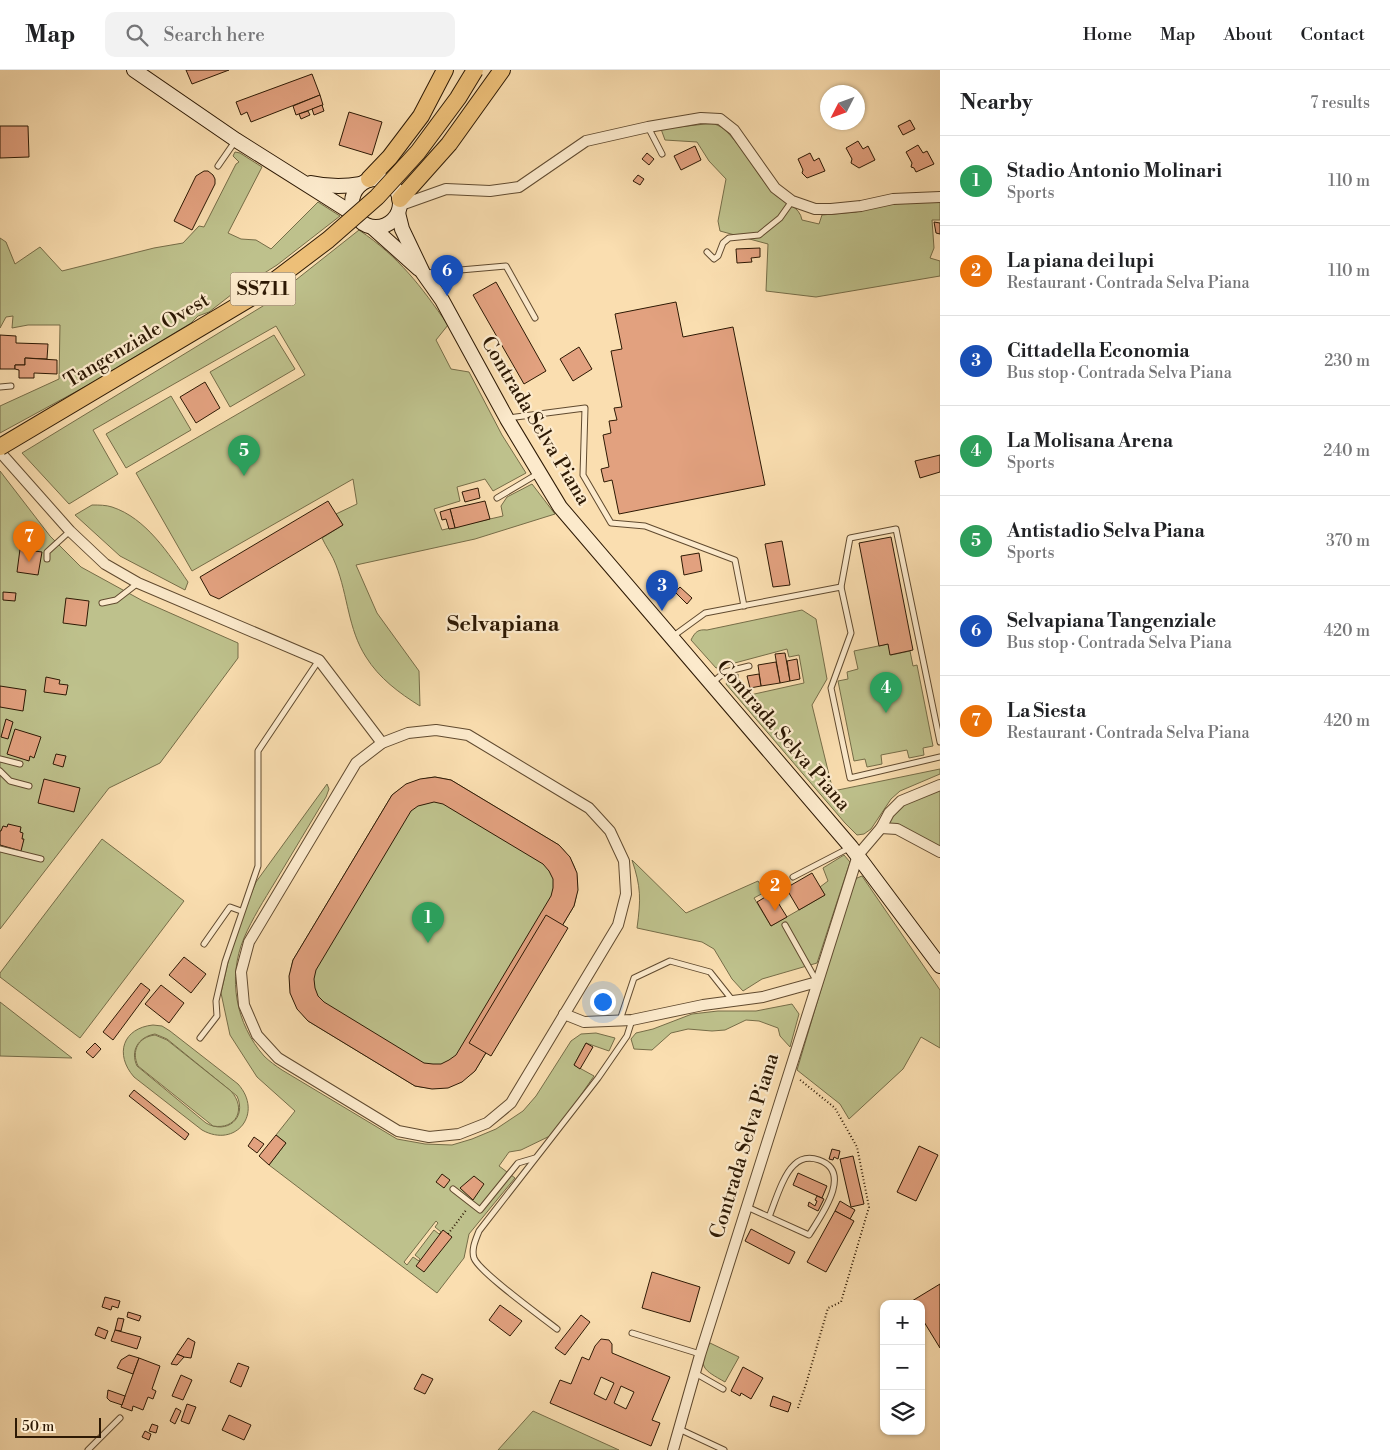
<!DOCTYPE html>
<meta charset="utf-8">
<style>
body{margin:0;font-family:"Libre Bodoni",serif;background:#f2f2f2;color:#202124}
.controls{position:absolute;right:15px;bottom:15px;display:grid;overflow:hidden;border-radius:10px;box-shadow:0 1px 4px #0004}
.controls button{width:45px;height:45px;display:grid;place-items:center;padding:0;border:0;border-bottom:1px solid #e0e0e0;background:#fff;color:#202124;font:25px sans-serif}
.compass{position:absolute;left:820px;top:15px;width:45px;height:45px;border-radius:50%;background:#fff;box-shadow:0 1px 4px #0004;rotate:228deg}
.scale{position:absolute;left:15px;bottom:12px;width:86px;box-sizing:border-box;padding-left:5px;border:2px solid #2d1904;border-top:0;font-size:14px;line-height:18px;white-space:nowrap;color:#2d1904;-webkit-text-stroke:4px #fceacc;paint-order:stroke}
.you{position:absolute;left:602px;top:931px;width:18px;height:18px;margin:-12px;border:4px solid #fff;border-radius:50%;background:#1a73e8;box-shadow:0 0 0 8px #1a73e833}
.badge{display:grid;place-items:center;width:32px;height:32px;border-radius:50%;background:#8f2418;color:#fff;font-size:16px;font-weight:700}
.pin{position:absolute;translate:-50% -41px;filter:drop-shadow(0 1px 2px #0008)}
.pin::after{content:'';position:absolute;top:26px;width:18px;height:15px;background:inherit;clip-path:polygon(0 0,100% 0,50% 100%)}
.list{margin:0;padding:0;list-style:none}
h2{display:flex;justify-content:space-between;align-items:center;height:65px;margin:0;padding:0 20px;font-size:21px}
h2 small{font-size:16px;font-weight:400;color:#757577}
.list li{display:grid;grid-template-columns:32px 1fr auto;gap:15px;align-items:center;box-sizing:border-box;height:90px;padding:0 20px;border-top:1px solid #e0e0e0}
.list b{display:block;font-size:19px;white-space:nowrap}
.list p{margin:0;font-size:16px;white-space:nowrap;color:#757577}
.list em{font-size:16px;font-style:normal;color:#757577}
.icon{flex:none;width:28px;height:28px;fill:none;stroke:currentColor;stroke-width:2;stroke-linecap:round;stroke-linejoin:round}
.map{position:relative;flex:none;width:940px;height:1380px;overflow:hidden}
header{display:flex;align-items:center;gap:30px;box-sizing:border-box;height:70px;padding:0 25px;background:#fff;border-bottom:1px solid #e0e0e0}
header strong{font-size:24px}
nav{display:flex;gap:28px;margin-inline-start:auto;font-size:18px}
.search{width:350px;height:45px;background:#f2f2f2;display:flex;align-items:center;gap:12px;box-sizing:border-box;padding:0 18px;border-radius:10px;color:#757577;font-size:19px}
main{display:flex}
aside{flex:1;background:#fff}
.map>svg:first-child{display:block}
.green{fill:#bec18c;stroke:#766d48;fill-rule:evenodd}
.building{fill:#e2a17f;stroke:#2d1904;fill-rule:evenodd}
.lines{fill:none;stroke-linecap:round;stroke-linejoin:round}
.lane-casing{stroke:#604a2f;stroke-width:7}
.street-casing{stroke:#604a2f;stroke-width:12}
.secondary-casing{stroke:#2d1904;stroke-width:16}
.primary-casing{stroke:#2d1904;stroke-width:18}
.path{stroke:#2d1904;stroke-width:2;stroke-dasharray:1 2.5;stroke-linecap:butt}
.lane{stroke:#fceacc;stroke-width:5}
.street{stroke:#fceacc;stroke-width:10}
.secondary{stroke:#fceacc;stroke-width:14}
.primary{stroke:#edbf78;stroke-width:16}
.primary-bridge-casing{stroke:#2d1904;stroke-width:18;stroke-linecap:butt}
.primary-bridge{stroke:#edbf78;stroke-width:16}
.labels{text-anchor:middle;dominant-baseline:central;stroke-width:4.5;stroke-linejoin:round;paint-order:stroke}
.shield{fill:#fceacc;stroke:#6b5840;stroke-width:1}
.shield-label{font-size:19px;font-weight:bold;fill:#2d1904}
.street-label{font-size:20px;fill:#2d1904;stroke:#fceacc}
.quarter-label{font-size:22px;font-weight:bold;fill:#2d1904;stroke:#fceacc}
</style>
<header>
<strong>Map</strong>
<div class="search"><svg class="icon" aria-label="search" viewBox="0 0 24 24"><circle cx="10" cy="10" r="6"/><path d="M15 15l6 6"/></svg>Search here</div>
<nav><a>Home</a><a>Map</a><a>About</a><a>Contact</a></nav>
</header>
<main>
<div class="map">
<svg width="940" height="1380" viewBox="0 0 940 1380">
<rect width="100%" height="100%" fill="#fadeb0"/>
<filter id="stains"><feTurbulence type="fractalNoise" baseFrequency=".004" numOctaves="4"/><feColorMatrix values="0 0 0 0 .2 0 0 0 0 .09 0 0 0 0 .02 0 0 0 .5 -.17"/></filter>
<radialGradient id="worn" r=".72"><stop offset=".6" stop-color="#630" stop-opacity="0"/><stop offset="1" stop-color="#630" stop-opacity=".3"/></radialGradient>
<g class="green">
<path d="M705,54C709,54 714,53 717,55C733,60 760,110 774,124C783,132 800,136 802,150L819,154L822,145L856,142L888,134L940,131V150H932L934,178L930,188L940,191V206L816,227L766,221L768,174L720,161L718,151L726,109L709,91L697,72L665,70L661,59Z"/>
<polygon points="235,82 240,83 262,97 228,163 241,169 256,170 271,179 318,132 340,146 277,195 236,221 209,242 198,246 191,253 90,314 0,363 0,336 59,309 60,255 28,255 12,258 13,246 6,247 0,258 0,168 6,172 15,194 40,177 62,201 154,178 183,173 199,156 204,157 236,94 239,92 233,86"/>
<path d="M359,160C400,188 420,215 448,255L436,270L451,299L469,302L502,365L526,403L493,421L485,409L457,417L460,431L434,439L442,460L503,446L501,436L507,427L532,414L555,444L475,469L356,495L377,543L419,601L420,636C399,623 379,608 366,587C348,559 348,526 336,495C333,486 326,477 322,468L343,455L336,444L357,434L353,409L192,501L136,403L305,305L276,256L93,360L118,404L69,434L22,383L263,236Z"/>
<polygon points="274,265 295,299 230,337 210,302"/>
<polygon points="171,326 191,360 126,398 106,364"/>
<polygon points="0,401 50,466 81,497 143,531 238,573 238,588 160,693 109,718 0,859"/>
<path d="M92,435C99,435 106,435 112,437C146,448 169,484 188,512L185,520L120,486L75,445Z"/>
<path d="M802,540L816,549L827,609L812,635L833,721L940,699V704L900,721L891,729L871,759L864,764L857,765L845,753L726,614L728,610L738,604L739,615L750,625L804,613L799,585L789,587L787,579L716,598L691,570C695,562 698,559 707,560Z"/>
<polygon points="888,574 891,585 910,581 913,596 917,595 933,676 923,678 924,685 909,688 907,680 881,685 882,694 867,697 865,689 854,691 838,611 848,609 847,602 858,599 854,581"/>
<path d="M435,707L451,710L559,775C578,795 581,809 574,836L475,1001C454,1018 442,1021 415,1016L308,951C290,931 286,917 293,890L392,725C406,714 417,709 435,707Z"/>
<path d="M327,714L329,719L326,727C309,755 292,784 275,812C264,830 252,849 244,868C227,908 236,954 264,986C269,991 276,996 282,1000L397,1069L425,1074L452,1075L472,1069L496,1059L523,1041L536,1026L571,971L581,964L596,963L615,968L609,981L586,973L574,995L594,1006L554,1064L521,1080L509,1082L499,1096L515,1108L469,1164L464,1188L437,1223L269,1095L286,1073L276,1065L295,1041L257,1007L230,965L221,923L229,888L241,849L256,812ZM436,1151L438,1153L435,1157L441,1162L439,1164L434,1160L415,1185L420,1189L419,1191L413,1187L407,1195L404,1192Z"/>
<path d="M940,718V777L887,755C901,731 916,728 940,718Z"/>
<polygon points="102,769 184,831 80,968 0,907 0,903"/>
<path d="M844,785L850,792L817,893L762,909L743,921L732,909L714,879L702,872L637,858C641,829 641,817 632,790L686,843L758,811L765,822L754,828L771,856L825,825L820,817L828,811L823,798Z"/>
<polygon points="862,806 940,920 940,978 921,967 903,999 849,1049 840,1034 797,1000 852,815 857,808"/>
<polygon points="0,932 72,988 0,986"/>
<polygon points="792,934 799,944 790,977 780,966 778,958 759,951 746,950 725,960 712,961 688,959 671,963 652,980 634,979 631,969 636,963 653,959 692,944 718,941 756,941"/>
<path d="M153,955L162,956L170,961L238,1014C264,1043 236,1079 202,1060L134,1007C114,984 123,958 153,955ZM155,964L167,969L237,1026C247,1048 227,1065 206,1053L137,996C130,981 138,967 155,964Z"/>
<path d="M155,965L167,970L231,1021C247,1039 236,1060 213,1056L138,996C131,981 138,967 155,965Z"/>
<path d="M710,1273L739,1287L725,1312C704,1300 696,1297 710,1273Z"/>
<polygon points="533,1341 619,1380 498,1380"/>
</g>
<g class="building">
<polygon points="186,0 229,0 192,14"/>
<polygon points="312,4 320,25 251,52 247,42 241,45 236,32"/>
<polygon points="320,25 323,35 296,45 293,36"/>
<polygon points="322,35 324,41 314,45 312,39"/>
<polygon points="308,41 310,45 301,49 299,44"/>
<polygon points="349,42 382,52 372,85 339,75"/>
<polygon points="910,50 915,59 903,65 898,56"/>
<polygon points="0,56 28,56 29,87 0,88"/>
<polygon points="858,71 863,79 868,76 875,90 859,98 851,93 852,89 846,78"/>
<polygon points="918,75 923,83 927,81 934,94 916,102 914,98 911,97 912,93 906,82"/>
<polygon points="695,76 701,90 681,100 674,86"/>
<polygon points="647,83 654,89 649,95 642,89"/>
<polygon points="810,83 814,91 819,88 825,101 807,108 802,103 803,100 798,89"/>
<polygon points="204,101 208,101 213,105 215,109 215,114 192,160 174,151 196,106"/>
<polygon points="638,105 644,109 640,115 633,111"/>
<polygon points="934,152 940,153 940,164 936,163"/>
<polygon points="760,178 760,187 751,188 752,192 737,193 736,179"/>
<polygon points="496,212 546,301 524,314 473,225"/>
<polygon points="676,232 683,267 733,257 765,415 619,444 612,410 604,412 601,399 609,397 603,365 611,363 609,351 617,350 614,338 622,337 611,281 622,279 615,244"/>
<polygon points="0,265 16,266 16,273 48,274 47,289 25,288 25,295 15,295 15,299 0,299"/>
<polygon points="579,277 592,299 573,311 560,289"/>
<polygon points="25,288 57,290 57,304 34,303 34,308 19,308 19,300 15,299 15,295 25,295"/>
<polygon points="205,312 220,338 196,353 180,327"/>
<polygon points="940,385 940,402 920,408 915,391"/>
<polygon points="478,418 480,428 465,432 462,422"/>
<polygon points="328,431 343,455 219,529 210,525 200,507"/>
<polygon points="485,431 490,449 455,458 450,439"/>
<polygon points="450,439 455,458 449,459 446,449 442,450 440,442"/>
<polygon points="891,467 913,580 890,585 888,574 879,576 859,473"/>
<polygon points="782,471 790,515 773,517 765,474"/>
<polygon points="20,479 42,482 38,505 17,502"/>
<polygon points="699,483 702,501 684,505 681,486"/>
<polygon points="680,517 692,528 687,534 675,522"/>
<polygon points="3,522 16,523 15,531 3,530"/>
<polygon points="66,528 89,531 86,556 63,553"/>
<polygon points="785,583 790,611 780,613 775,584"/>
<polygon points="797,589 800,609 790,611 787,591"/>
<polygon points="776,592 780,613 761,616 758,595"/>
<polygon points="759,604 761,616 750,618 747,606"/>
<polygon points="46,607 60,610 59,614 68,615 66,625 44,622"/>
<polygon points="0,616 26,620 23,641 0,637"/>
<polygon points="6,649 13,652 8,669 1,667"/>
<polygon points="15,659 41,667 34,688 30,686 29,691 7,684"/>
<polygon points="56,684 66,686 63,697 53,694"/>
<path d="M435,707L451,710L559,775L570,787L577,803L578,820L574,836L475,1001L462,1012L448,1018L432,1019L415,1016L308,951L297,939L290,923L289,906L293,890L392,725L406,714L420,709ZM434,732L443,734L543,794L549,801L553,809V818L551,826L456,985L449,990L441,994H433L424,993L324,932L318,926L315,918L314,909L316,900L411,741L418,736Z"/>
<polygon points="44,709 80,718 74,742 38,733"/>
<polygon points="8,754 21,757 20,762 23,763 22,769 24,769 21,781 0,775 0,761 1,761 3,756 7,757"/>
<polygon points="812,803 825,825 799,840 786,818"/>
<polygon points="772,823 787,847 771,856 757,832"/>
<polygon points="546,845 568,858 491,986 469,973"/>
<polygon points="184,887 206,904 191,923 169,905"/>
<polygon points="141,913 150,920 113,970 103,962"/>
<polygon points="161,915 184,933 169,953 145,934"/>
<polygon points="95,973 101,979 93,988 86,982"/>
<polygon points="586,973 593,977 580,999 574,995"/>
<polygon points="134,1020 189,1064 185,1070 129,1026"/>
<polygon points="276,1065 286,1073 269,1095 259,1086"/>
<polygon points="254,1067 264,1074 257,1083 248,1076"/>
<polygon points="919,1076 938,1085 916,1131 897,1122"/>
<polygon points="832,1079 840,1081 838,1089 834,1087 833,1090 829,1089"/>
<polygon points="853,1086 864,1134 851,1137 840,1089"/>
<polygon points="798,1103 827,1116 822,1128 793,1115"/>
<polygon points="442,1104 450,1110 444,1118 436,1112"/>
<polygon points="474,1106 484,1114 473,1130 460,1118"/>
<polygon points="817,1126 824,1129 818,1141 808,1136 809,1132 815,1136 817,1131 815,1130"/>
<polygon points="840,1131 855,1140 850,1149 835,1141"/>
<polygon points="835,1141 854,1151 826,1202 807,1192"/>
<polygon points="751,1159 795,1182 789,1194 745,1171"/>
<polygon points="443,1160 452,1167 424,1202 416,1196"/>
<polygon points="652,1202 700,1217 690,1252 642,1238"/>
<polygon points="940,1214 940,1278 921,1247 921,1234 913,1234 912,1231"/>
<polygon points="105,1227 120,1231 118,1238 112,1236 111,1240 102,1237"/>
<polygon points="500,1235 522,1251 510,1266 489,1250"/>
<polygon points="128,1242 141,1246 139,1251 127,1247"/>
<polygon points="581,1245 590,1252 565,1285 555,1278"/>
<polygon points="118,1248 124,1249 121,1261 115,1260"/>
<polygon points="98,1257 108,1261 105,1269 95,1265"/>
<polygon points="115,1260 141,1267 137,1279 111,1271"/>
<polygon points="188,1268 195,1272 191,1288 184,1287 177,1284"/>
<path d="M601,1269L609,1270L612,1274V1283L670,1307L652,1350L660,1353L651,1376L550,1333L560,1310L571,1314L582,1287L589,1290L595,1276ZM601,1307L614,1313L606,1330L594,1324ZM621,1316L634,1322L626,1339L614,1333Z"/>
<polygon points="177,1284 184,1287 177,1295 171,1294"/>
<polygon points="129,1285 139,1288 133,1304 117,1298 121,1290"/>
<polygon points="139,1288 160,1296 152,1319 156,1321 153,1329 148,1327 143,1340 133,1336 132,1341 121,1337"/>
<polygon points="238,1293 249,1297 241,1317 230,1312"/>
<polygon points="743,1297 763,1308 751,1329 741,1323 740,1326 731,1321"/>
<polygon points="422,1304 433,1309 425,1324 414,1319"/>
<polygon points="181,1305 192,1310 183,1330 172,1326"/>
<polygon points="108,1320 125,1326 122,1335 110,1331 107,1328"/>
<polygon points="773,1326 791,1333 788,1342 770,1336"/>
<polygon points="187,1334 196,1337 189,1354 181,1351"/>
<polygon points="176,1338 181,1341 175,1354 170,1351"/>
<polygon points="229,1345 251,1355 244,1370 222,1360"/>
<polygon points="152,1354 158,1356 156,1363 149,1361"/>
<polygon points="145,1361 151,1364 149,1370 142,1367"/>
</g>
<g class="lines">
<defs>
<g id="lane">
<polyline points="648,57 662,84"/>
<polyline points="218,96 236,70"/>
<polyline points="707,182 714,189 718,186 723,173 729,168 759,165 780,148 792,131"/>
<polyline points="426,203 506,196 535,248"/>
<polyline points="0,317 11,316"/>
<polyline points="508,348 585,338 583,405 611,453 645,456 735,490 744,536"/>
<polyline points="497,428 539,403"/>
<polyline points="47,489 47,482 70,461"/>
<polyline points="841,517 850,468 896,459 940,672"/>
<polyline points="102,533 116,530 138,513"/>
<polyline points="672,567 705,543 841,517 851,563 831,618 850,708 940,687"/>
<polyline points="712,613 725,602 749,596"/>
<polyline points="0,689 20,694"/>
<polyline points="0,701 10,711 29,716"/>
<polyline points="0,779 41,789"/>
<polyline points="793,807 851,777"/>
<polyline points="785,855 817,912"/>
<polyline points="204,874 230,837 241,841"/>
<polyline points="620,950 634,908 670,891 710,902 733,931"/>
<polyline points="200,968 217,946 216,931 225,892 258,796 258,681 319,590"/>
<polyline points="453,1119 480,1140 518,1093 535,1088"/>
<path d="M747,1137L809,1165C820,1147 854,1102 819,1090C810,1087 801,1088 794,1095C783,1105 775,1132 769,1147"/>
<path d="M557,1259C542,1247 479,1202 474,1188C471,1179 476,1169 479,1161L598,1008L627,966L632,950"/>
<polyline points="632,1263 700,1284"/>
<polyline points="695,1303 723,1319"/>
<polyline points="679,1359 724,1380"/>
<polyline points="88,1380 120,1348"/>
</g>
<g id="street">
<polyline points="401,135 446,119 490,121 519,117 586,71 648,57 701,48 720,49 734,60 775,118 792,131 815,139 831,139 861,136 893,129 940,127"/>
<polyline points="0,382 70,461 105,494 138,513 319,590 382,673"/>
<polygon points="436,660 468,665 589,738 610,761 624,791 626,824 618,855 511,1033 487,1053 459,1064 429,1067 398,1061 278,988 257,965 244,935 241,902 249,872 356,693 382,673 408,663"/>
<polyline points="881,758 897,759 940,782"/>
<polyline points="564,944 584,952 632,950 703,935 763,927 817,912"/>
<polyline points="673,1380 700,1285 858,785 881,758 889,743 901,731 940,715"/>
</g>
<g id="secondary">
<polyline points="134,0 236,70 355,145"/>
<circle cx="376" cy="133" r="24"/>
<path d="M311,113C329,117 343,117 361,114"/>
<polyline points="398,143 402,159 423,203 442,230 507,349 560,437 851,777 940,896"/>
<polyline points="372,157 419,199"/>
</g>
<g id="primary">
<polyline points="369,109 390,87 421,46 445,0"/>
<polyline points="400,129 449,74 502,0"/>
</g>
</defs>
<use href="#lane" class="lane-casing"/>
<use href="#street" class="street-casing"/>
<use href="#secondary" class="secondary-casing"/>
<use href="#primary" class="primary-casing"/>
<g class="path">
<polyline points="448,1164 467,1139"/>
<polyline points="798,1338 806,1314 828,1238 841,1232 869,1137 857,1077 835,1038 799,1009"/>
</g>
<use href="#lane" class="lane"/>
<use href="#street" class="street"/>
<use href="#secondary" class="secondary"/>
<use href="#primary" class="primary"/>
<defs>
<polyline id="primary-bridge" points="0,377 254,226 328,170 377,127 418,82 458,28 475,0"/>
</defs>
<use href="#primary-bridge" class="primary-bridge-casing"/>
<use href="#primary-bridge" class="primary-bridge"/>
</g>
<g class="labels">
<rect class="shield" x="230.5" y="202.5" width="65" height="33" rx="4"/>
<g class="shield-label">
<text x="263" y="219">SS711</text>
</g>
<g class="street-label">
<text transform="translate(137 271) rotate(-31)">Tangenziale Ovest</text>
<text transform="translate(535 351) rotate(59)">Contrada Selva Piana</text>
<text transform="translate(783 666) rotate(49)">Contrada Selva Piana</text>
<text transform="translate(745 1076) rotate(-73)">Contrada Selva Piana</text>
</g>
<g class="quarter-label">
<text x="503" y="554">Selvapiana</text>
</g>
</g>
<rect width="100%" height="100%" filter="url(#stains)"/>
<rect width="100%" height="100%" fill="url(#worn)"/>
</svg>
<div class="controls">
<button>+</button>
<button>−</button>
<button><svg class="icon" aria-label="layers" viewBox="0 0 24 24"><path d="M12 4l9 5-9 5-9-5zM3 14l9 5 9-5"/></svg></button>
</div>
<svg class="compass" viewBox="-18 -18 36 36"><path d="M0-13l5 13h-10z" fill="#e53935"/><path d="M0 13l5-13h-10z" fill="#757577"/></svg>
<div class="scale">50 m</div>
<div class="you"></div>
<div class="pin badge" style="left:428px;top:873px;background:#2e9e5b">1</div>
<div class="pin badge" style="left:775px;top:841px;background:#e8710a">2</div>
<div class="pin badge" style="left:662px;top:541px;background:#1a4fb4">3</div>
<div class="pin badge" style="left:886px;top:643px;background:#2e9e5b">4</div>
<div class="pin badge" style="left:244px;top:406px;background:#2e9e5b">5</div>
<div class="pin badge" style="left:447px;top:226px;background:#1a4fb4">6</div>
<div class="pin badge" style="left:29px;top:492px;background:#e8710a">7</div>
</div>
<aside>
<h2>Nearby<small>7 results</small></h2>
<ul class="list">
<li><span class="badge" style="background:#2e9e5b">1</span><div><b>Stadio Antonio Molinari</b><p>Sports</p></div><em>110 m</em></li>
<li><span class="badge" style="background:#e8710a">2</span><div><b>La piana dei lupi</b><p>Restaurant · Contrada Selva Piana</p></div><em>110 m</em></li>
<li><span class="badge" style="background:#1a4fb4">3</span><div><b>Cittadella Economia</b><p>Bus stop · Contrada Selva Piana</p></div><em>230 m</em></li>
<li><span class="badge" style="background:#2e9e5b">4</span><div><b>La Molisana Arena</b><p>Sports</p></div><em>240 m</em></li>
<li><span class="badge" style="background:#2e9e5b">5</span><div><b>Antistadio Selva Piana</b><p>Sports</p></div><em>370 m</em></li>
<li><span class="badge" style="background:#1a4fb4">6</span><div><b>Selvapiana Tangenziale</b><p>Bus stop · Contrada Selva Piana</p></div><em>420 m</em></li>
<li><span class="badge" style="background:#e8710a">7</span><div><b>La Siesta</b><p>Restaurant · Contrada Selva Piana</p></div><em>420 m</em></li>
</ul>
</aside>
</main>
